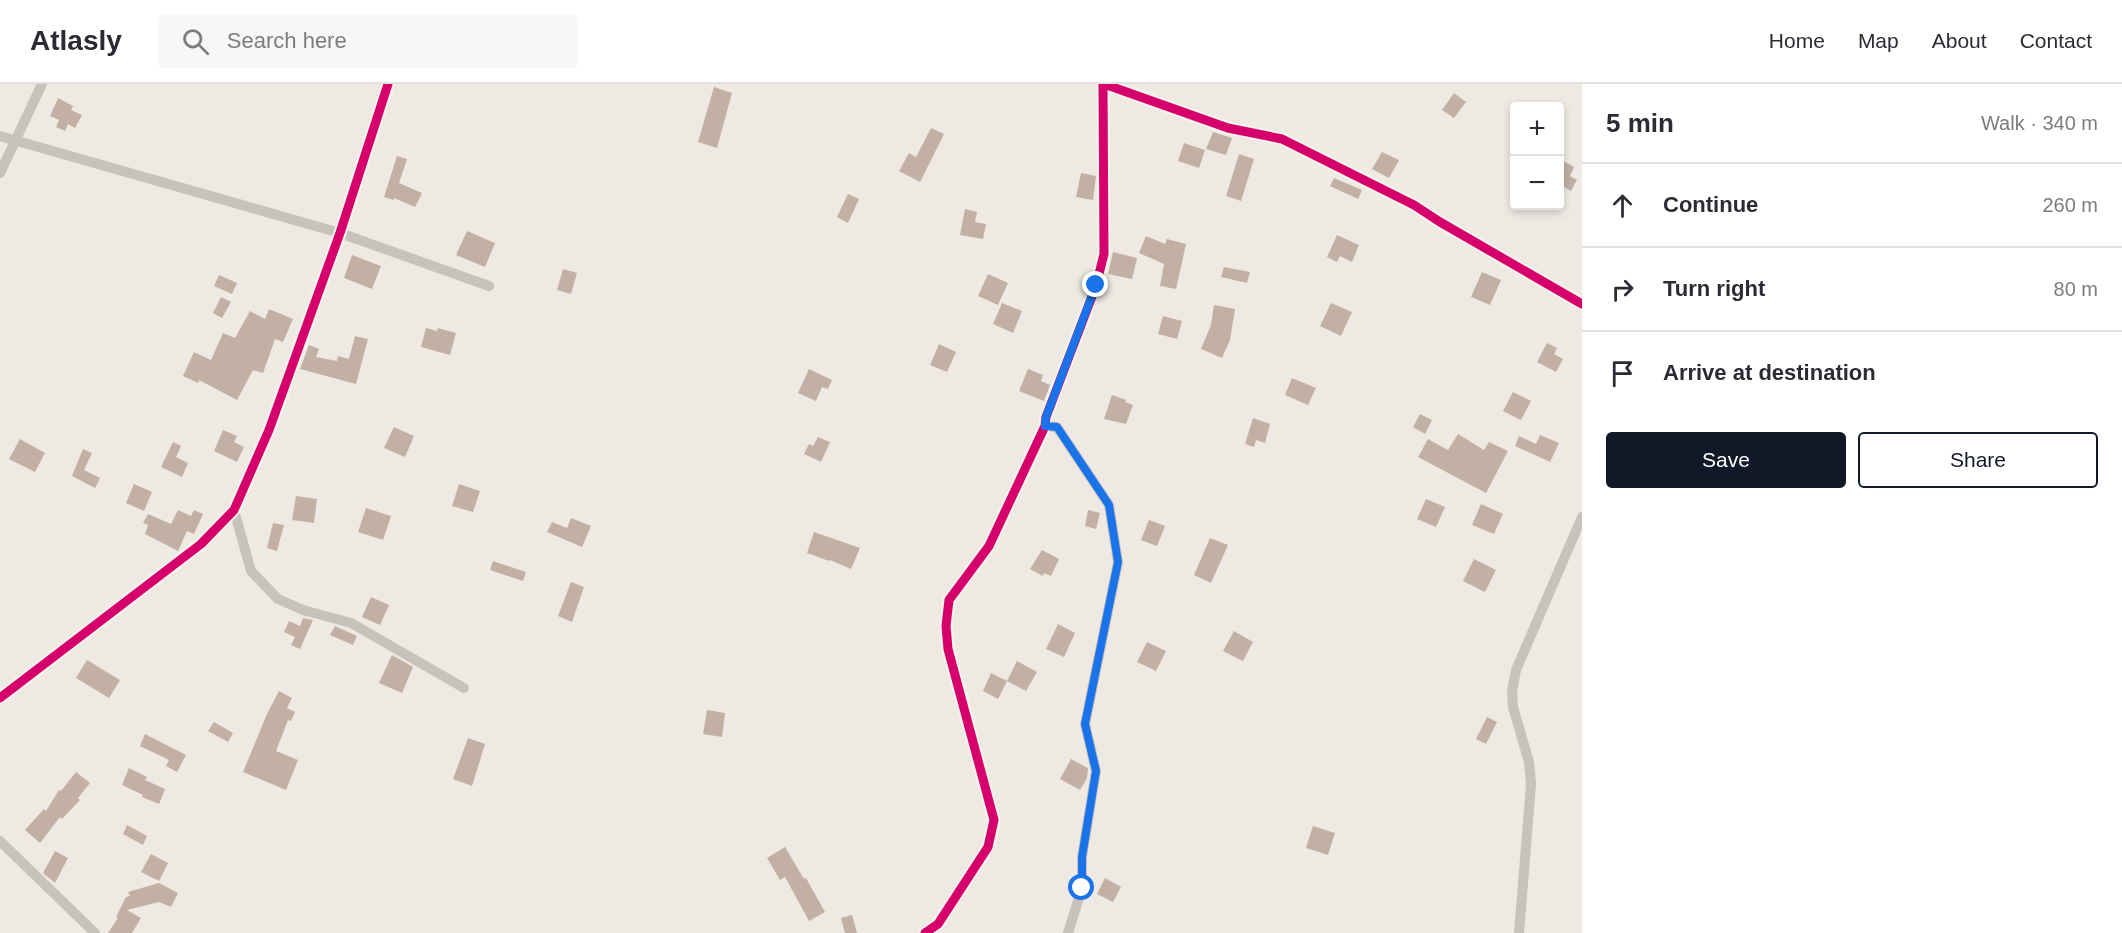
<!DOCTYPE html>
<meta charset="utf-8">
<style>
body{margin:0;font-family:Helvetica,sans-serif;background:#f7f7f7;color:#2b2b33}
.controls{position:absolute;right:18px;top:18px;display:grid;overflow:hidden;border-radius:6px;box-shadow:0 3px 9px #0003}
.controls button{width:54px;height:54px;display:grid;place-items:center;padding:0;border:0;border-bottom:2px solid #e1e1e2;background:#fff;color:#2b2b33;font:30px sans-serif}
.stop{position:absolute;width:18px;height:18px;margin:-14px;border:4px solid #1a73e8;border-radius:50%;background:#fff}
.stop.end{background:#1a73e8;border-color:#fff;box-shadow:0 2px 6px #0008}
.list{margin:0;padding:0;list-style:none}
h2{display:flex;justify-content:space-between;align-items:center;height:78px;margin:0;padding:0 24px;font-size:26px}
h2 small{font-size:20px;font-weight:400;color:#7c7c81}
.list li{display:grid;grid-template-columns:39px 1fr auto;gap:18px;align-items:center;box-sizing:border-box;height:84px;padding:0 24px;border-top:2px solid #e1e1e2}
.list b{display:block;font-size:22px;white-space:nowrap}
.list em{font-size:20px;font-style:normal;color:#7c7c81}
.actions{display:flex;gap:12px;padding:18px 24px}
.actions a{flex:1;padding:14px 0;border:2px solid #111827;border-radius:6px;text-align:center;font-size:21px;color:#111827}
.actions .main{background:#111827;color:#fff}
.icon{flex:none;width:33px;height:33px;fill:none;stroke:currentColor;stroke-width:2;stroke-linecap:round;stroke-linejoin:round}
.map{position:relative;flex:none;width:1582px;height:849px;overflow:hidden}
header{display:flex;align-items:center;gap:36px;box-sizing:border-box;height:84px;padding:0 30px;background:#fff;border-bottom:2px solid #e1e1e2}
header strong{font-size:28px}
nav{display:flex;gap:33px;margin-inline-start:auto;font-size:21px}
.search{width:420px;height:54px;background:#f7f7f7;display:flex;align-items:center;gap:15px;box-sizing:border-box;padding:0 21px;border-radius:6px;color:#7c7c81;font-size:22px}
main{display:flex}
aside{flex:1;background:#fff}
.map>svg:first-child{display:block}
.building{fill:#c2b0a5}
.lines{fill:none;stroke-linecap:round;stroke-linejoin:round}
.street{stroke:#c7c2bc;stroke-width:10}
.cycleway-casing{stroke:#faf4eb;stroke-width:13}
.cycleway{stroke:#d6006c;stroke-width:9}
.route{stroke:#1a73e8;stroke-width:8}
</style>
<header>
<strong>Atlasly</strong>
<div class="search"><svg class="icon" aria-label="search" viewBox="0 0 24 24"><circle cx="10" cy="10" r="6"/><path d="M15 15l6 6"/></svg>Search here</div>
<nav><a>Home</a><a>Map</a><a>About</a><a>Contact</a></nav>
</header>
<main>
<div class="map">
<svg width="1582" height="849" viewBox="0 0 1582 849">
<rect width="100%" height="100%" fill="#eeeae3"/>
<g class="building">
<polygon points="714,3 732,9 717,64 698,58"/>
<polygon points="1454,9 1466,18 1454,34 1442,26"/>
<polygon points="58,14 73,22 71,26 82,31 75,44 68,40 65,47 56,43 59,36 50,32"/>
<polygon points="931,44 944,50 920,98 899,87 909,69 916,73"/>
<polygon points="1213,48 1232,54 1226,71 1206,65"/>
<polygon points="1184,59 1205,66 1199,84 1178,77"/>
<polygon points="1382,68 1399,76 1389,94 1372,85"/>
<polygon points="1239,70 1254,75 1241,117 1226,112"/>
<polygon points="397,72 407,75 399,99 422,109 415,123 394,114 394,116 384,113"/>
<polygon points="1560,75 1574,83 1570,92 1577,96 1571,107 1564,103 1560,111"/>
<polygon points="1081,89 1096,92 1093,116 1076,113"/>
<polygon points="1334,94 1362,106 1358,115 1330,102"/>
<polygon points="848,110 859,115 848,139 837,133"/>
<polygon points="965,125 977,128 975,138 986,140 983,155 960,151"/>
<polygon points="467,147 495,159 485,183 456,171"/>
<polygon points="1337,151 1359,161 1352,178 1340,172 1337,178 1327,173"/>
<polygon points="1146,152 1165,160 1167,155 1186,160 1176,205 1160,202 1164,180 1139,169"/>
<polygon points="1113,168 1137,174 1132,195 1108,190"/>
<polygon points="352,171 381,182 372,205 344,194"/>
<polygon points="1224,183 1250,188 1247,199 1221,193"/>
<polygon points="563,185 577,189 571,210 557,206"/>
<polygon points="1482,188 1501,196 1490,221 1471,213"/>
<polygon points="988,190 1008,199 998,221 978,212"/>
<polygon points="219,191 237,199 232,210 214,202"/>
<polygon points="221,213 231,218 222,234 213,229"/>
<polygon points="1002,219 1022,227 1013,249 993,240"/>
<polygon points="1331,219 1352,228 1341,252 1320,242"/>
<polygon points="1214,221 1235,225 1230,256 1222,274 1201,265 1211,241"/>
<polygon points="269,225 293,235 283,258 275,255 263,289 253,286 237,316 199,296 198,299 183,292 194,268 211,276 223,249 235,254 250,227 265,235"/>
<polygon points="1163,232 1182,237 1177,255 1158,250"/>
<polygon points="426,244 437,247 438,244 456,249 450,271 421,263"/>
<polygon points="355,252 368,255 356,300 300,285 309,261 319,265 316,273 337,277 338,272 349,275"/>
<polygon points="1547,259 1557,264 1554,270 1563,275 1556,288 1537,278"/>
<polygon points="939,260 956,268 947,288 930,281"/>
<polygon points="809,285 832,296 828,305 822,303 816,317 798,309"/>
<polygon points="1028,285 1043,291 1041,297 1050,301 1044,317 1019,307"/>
<polygon points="1292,294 1316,304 1308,321 1285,311"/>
<polygon points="1513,308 1531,317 1521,336 1503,327"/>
<polygon points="1112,311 1126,316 1125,318 1133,321 1126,340 1104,335"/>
<polygon points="1420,330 1432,336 1425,350 1413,343"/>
<polygon points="1253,334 1270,340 1265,359 1256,356 1254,363 1245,360"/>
<polygon points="394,343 414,352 405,373 384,364"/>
<polygon points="223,346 237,352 234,358 244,363 237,378 214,367"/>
<polygon points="1458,350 1484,366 1489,358 1508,367 1486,409 1418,373 1428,355 1448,366"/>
<polygon points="1540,351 1559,359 1550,378 1515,362 1519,352 1536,360"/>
<polygon points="818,353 830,358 821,378 804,370 809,360 813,362"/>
<polygon points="20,355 45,369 35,388 9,375"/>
<polygon points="173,358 181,362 176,373 188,379 182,393 161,383"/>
<polygon points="83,365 92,369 84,386 100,394 95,404 72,392"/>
<polygon points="134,400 152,408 144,427 126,419"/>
<polygon points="459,400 480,407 473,428 452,422"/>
<polygon points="296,412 317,415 314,439 292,436"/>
<polygon points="1426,415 1445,423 1436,443 1417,435"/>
<polygon points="1481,420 1503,430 1494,450 1472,441"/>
<polygon points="366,424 391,432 383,456 358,448"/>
<polygon points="178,426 191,432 194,426 203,430 194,450 187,447 178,467 145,450 148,441 143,439 148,430 171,440"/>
<polygon points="1088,426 1100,429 1096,445 1085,442"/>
<polygon points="571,434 591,442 582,463 547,448 552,438 567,444"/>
<polygon points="1149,436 1165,442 1157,462 1141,456"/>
<polygon points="273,439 284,441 277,467 267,464"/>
<polygon points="814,448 860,464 851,485 830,476 829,477 807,469"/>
<polygon points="1210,454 1228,461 1211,499 1194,491"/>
<polygon points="1042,466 1059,475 1051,492 1044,489 1043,492 1030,485"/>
<polygon points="1474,475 1496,486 1485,508 1463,497"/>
<polygon points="493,477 526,488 523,497 490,486"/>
<polygon points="571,498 584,503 572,538 558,532"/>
<polygon points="371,513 389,521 380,541 362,533"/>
<polygon points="303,534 313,536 300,565 291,561 295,553 284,548 289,537 300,542"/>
<polygon points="1058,540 1075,549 1064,573 1046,565"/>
<polygon points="335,542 357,552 353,561 330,551"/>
<polygon points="1234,547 1253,558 1243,577 1223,567"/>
<polygon points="1147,558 1166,567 1156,587 1137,578"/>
<polygon points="392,571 413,583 402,609 379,599"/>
<polygon points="87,576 120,596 109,614 76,594"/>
<polygon points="1017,577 1037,588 1026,607 1007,597"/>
<polygon points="991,589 1007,597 998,615 983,607"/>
<polygon points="279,607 292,614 287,624 295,628 291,637 288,636 276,667 298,676 286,706 243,688 267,630"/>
<polygon points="707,626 725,629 722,653 703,650"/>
<polygon points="1487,633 1497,638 1486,660 1476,655"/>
<polygon points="214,638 233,649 228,658 208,647"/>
<polygon points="145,650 186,671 177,688 166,682 169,676 140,662"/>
<polygon points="468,654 485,660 472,702 453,695"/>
<polygon points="1071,675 1088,684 1087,694 1080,706 1060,695"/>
<polygon points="129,684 147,693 145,696 165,705 159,720 142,713 143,711 122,701"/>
<polygon points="76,688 90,699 78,714 80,716 62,735 60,733 40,759 25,746 44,725 46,727 59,706 61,707"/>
<polygon points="127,741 147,752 143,761 123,750"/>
<polygon points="1313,742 1335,749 1328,771 1306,764"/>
<polygon points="785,763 804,795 806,794 825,828 809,837 785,793 780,796 767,774"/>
<polygon points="55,767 68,774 55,799 43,789"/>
<polygon points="151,770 168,779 159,797 141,788"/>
<polygon points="1105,794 1121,803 1113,818 1097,810"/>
<polygon points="159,799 178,809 171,823 159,818 127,826 141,834 132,849 108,849 118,834 116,833 126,813 130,812 128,808"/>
<polygon points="852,831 857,849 845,849 841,834"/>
</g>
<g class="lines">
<g class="street">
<polyline points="1104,0 1228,44 1282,55 1414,121 1440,138 1582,220"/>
<polyline points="0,52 340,149 489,202"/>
<polyline points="0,89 42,0"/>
<polyline points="1045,342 1057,343 1109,421 1118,478 1085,640 1096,687 1082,773 1082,804 1068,849"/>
<polyline points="234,426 251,487 278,515 303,526 351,539 464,604"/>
<polyline points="0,614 201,460 234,426 269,346 340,149 388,0"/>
<polyline points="0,757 95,849"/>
<polyline points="925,849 938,840 988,763 994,736 948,565 946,542 949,516 989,462 1045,342 1046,333 1096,202 1104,170 1103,0"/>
<polyline points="1519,849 1531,700 1529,678 1513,623 1512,608 1516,586 1582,433"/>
</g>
<defs>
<g id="cycleway">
<polyline points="1104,0 1228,44 1282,55 1414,121 1440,138 1582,220"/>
<polyline points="0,614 201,460 234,426 269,346 340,149 388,0"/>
<polyline points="925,849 938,840 988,763 994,736 948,565 946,542 949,516 989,462 1045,342 1046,333 1096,202 1104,170 1103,0"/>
</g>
</defs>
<use href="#cycleway" class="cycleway-casing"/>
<use href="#cycleway" class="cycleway"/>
</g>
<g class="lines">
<polyline class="route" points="1082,804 1082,773 1096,687 1085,640 1118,478 1109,421 1057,343 1045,342 1046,333 1096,201"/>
</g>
</svg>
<div class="controls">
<button>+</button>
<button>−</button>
</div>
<div class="stop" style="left:1082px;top:804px"></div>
<div class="stop end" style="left:1096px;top:201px"></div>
</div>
<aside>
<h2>5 min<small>Walk · 340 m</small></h2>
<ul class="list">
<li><svg class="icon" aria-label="ahead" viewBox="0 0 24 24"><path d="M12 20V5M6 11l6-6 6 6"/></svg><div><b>Continue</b></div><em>260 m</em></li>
<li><svg class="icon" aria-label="right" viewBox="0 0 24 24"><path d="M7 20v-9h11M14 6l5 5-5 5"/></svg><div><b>Turn right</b></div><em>80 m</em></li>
<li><svg class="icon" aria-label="arrive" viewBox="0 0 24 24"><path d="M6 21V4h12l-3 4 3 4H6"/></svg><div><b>Arrive at destination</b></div></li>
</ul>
<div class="actions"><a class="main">Save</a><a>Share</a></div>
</aside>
</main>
